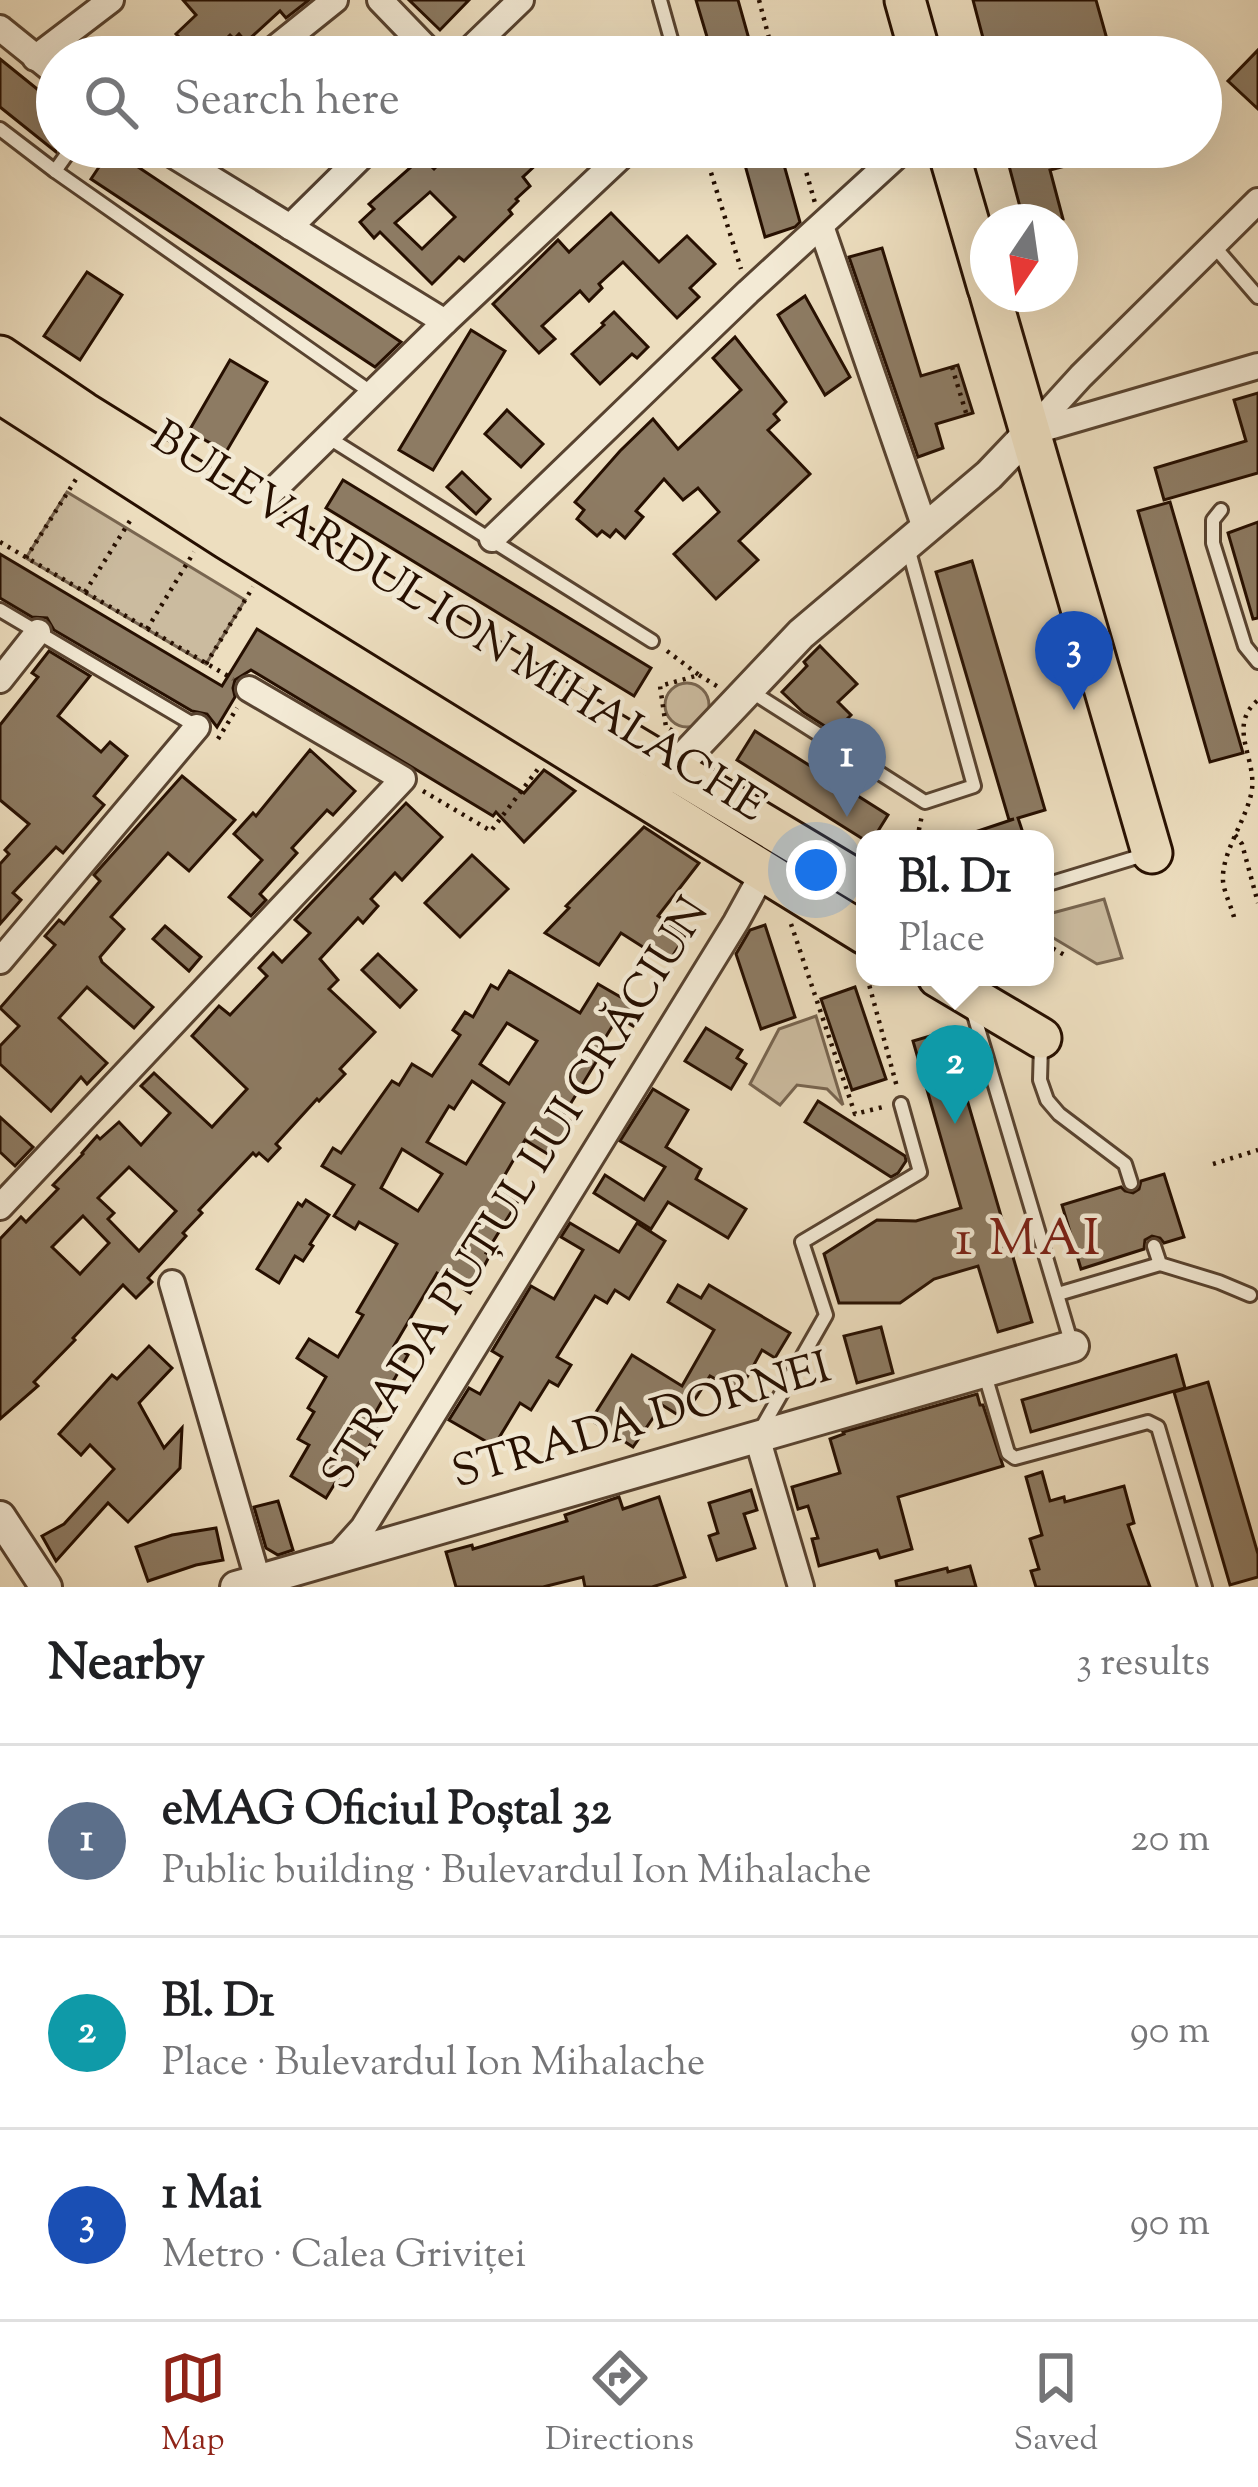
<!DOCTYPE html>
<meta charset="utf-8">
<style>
body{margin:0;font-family:"Sorts Mill Goudy",serif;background:#f2f2f2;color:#202124}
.compass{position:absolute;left:970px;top:204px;width:108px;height:108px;border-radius:50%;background:#fff;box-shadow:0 12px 48px #0002;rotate:193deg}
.you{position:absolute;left:816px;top:870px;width:42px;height:42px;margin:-30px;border:9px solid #fff;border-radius:50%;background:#1a73e8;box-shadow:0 0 0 18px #1a73e833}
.badge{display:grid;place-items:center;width:78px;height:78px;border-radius:50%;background:#8f2418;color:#fff;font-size:39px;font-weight:700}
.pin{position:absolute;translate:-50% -99px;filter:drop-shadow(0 3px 6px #0008)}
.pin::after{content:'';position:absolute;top:63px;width:42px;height:36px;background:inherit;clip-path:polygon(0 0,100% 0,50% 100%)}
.popup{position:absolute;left:856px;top:830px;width:198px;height:156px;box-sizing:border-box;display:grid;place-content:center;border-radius:24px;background:#fff;filter:drop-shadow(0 3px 9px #0005);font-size:39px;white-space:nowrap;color:#757577}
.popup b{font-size:45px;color:#202124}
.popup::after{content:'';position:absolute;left:50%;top:100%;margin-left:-24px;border:24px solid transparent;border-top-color:#fff}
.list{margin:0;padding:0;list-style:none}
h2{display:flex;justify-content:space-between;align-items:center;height:156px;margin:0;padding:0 48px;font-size:51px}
h2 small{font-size:39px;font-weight:400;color:#757577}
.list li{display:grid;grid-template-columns:78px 1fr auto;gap:36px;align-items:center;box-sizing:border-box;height:192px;padding:0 48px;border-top:3px solid #e0e0e0}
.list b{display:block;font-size:45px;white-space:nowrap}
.list p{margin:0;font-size:39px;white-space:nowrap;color:#757577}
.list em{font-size:39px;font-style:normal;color:#757577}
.icon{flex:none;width:66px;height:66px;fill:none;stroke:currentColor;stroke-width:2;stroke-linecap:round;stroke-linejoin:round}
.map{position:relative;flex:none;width:1258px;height:1587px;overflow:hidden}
.search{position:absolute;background:#fff;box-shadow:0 12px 48px #0002;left:36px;right:36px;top:36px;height:132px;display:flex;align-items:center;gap:30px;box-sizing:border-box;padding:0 42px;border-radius:66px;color:#757577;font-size:45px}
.sheet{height:732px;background:#fff}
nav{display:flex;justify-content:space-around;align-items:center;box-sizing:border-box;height:168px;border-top:3px solid #e0e0e0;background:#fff;font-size:33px;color:#757577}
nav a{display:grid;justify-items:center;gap:6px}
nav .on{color:#8f2418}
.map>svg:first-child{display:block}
.green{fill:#cbbb9f;stroke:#786550;stroke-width:3}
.building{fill:#8d7b63;stroke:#260f00;stroke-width:3;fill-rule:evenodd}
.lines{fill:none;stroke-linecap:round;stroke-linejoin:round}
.service-casing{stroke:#584330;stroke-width:18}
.minor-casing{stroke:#584330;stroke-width:30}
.tertiary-casing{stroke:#584330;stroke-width:36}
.primary-casing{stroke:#260f00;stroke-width:45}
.path{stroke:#260f00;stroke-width:4.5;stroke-dasharray:3 6;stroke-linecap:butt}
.service{stroke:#f3ead5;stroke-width:12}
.minor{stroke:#f3ead5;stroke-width:24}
.tertiary{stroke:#f3ead5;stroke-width:30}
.primary{stroke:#eddebf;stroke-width:39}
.labels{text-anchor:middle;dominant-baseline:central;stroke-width:9;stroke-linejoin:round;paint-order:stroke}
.street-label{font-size:45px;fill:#260f00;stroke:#f3ead5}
.quarter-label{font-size:51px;letter-spacing:3px;fill:#7a1f14;stroke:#f3ead5}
</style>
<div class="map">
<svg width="1258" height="1587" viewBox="0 0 1258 1587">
<rect width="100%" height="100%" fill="#eddebf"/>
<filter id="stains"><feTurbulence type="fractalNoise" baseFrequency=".00167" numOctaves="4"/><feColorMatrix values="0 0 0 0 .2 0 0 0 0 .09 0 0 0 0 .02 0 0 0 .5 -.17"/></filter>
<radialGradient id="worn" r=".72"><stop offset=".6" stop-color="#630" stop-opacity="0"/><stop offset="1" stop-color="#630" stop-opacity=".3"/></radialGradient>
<g class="green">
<polygon points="67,492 245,600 206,664 26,558"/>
<circle cx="687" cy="705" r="22"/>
<polygon points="1104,899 1122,958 1097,964 1045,933 1045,915"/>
<polygon points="816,1016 843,1105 827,1089 797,1085 780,1105 750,1084 779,1029"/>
</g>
<g class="building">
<polygon points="183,0 309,0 286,18 280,11 246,42 239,34 234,39 230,35 207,57 161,57 180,38 176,34 196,15"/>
<polygon points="409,0 469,0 440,30"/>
<polygon points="696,0 738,0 754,57 713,57"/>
<polygon points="973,0 1096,0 1112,57 988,57"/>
<polygon points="1258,50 1258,109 1228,81"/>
<polygon points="0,59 57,105 56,152 0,107"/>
<path d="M411,147L434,169L456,147H555L523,177L530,186L516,199L518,201L509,210L512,214L464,261L459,257L432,284L380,232L374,238L360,222L374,209L369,204L410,168L400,157ZM430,192L455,217L422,249L395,223Z"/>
<polygon points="740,147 779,147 800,222 795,227 765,237"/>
<polygon points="1004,147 1114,147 1114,153 1050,170 1063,219 1024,222"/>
<polygon points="111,149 401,342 375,367 91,179"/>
<polygon points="611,213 659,262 687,236 715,264 690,288 699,297 677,318 623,262 599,284 602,288 589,301 580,291 542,326 555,339 539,353 493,304 558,240 569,252"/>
<polygon points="882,248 921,376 958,365 973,413 936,424 943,448 918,457 849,257"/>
<polygon points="87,272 122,295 80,360 44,336"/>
<polygon points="805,296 850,377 825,395 778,315"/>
<polygon points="614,312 648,347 637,358 632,354 600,384 572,354 604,325 602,323"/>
<polygon points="471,330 505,351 433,470 399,450"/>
<polygon points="735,337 786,402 774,414 779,420 768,430 810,474 739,541 758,560 716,599 674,554 719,512 698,488 683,500 664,479 636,511 643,517 625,538 616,530 610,537 602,531 597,536 577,519 584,510 575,502 620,451 653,419 678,449 741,390 713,358"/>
<polygon points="230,360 267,382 226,452 189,431"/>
<polygon points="1258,393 1258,473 1164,500 1155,468 1246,441 1234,400"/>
<polygon points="507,410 543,444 521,467 485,434"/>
<polygon points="462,472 490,499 476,514 447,487"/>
<polygon points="343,480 651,668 634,696 326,508"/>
<polygon points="1170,502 1243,753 1210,762 1138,511"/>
<polygon points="1258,522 1258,618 1253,619 1228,533"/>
<polygon points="0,554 222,686 257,629 524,793 544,770 575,791 524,842 496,812 493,816 251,670 235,680 233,688 235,697 217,727 207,714 192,711 54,630 47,618 32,617 0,598"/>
<polygon points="972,561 1045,810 1018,818 1025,839 964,839 963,836 1014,819 1009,820 936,572"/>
<polygon points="820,646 857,684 838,702 851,715 834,732 803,712 782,692 807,666 804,662"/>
<polygon points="49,651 90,676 58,716 101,752 110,742 127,756 94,796 104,805 63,853 56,847 13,893 21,900 0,924 0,864 9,854 5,850 29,824 0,800 0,725 38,677 32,673"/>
<polygon points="755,731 888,815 873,839 863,839 737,760"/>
<polygon points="310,750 355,791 333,815 327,810 292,848 297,853 260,894 266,900 251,916 229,897 262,860 234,834 253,813 256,816"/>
<polygon points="182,776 235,820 189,871 168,853 111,917 124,929 100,957 102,962 153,1007 134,1028 87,987 59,1018 107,1063 87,1084 81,1077 51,1111 0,1064 0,1046 19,1026 0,1008 55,945 45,936 59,920 64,924 100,881 94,875"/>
<path d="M406,803L442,837L402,880L395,873L371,899L378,906L363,923L358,918L320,959L338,980L329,989L375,1032L340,1069L345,1074L319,1101L317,1099L276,1144L280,1148L268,1161L259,1153L256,1156L253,1153L199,1210L202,1213L183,1233L186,1236L148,1278L152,1282L136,1298L123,1285L73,1338L75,1340L34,1382L38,1386L0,1419V1239L21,1217L26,1222L58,1189L53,1185L83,1154L82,1153L97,1136L100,1139L119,1122L141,1145L170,1113L141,1086L154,1073L212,1127L247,1089L192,1036L219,1006L230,1015L267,976L259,968L273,953L282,962L310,933L295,920ZM129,1167L176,1211L139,1251L108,1219L114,1213L98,1198ZM83,1216L109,1243L80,1274L52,1247Z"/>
<polygon points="644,827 699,863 658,916 686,935 668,963 621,933 599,965 545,933 569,908 566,906"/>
<polygon points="472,855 508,889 460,937 425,903"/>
<polygon points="765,925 795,1017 761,1029 736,954 750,930"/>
<polygon points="165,926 201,957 189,971 153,939"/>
<polygon points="378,954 416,990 400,1007 362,970"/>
<path d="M509,971L580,1013L598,984L643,1010L633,1026L618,1017L597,1051L601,1054L563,1116L572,1122L551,1156L525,1140L499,1185L520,1198L486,1253L490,1255L470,1293L437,1273L394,1346L408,1355L369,1424L383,1433L374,1448L370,1445L353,1472L345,1467L326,1498L291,1476L309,1445L298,1439L314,1412L308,1408L326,1377L297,1358L309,1339L338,1357L363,1315L357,1312L397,1244L359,1222L355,1229L334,1216L354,1185L322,1166L333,1148L341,1153L392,1081L399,1085L412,1064L432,1076L460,1035L453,1030L465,1012L473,1017L491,985L498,989ZM507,1023L537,1041L509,1084L480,1064ZM472,1081L504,1103L466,1164L427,1142L449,1106L454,1109ZM402,1149L442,1174L418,1211L381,1188Z"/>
<polygon points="855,987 886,1079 852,1090 821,999"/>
<polygon points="706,1028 742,1050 737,1058 746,1064 731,1089 685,1061"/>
<polygon points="947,1031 1032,1322 998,1332 978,1266 934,1279 900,1303 839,1303 824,1254 877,1220 916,1221 961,1208 913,1041"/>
<polygon points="653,1089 688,1110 666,1147 701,1169 696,1179 746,1209 728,1238 668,1202 651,1229 594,1193 605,1175 644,1200 665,1167 620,1141"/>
<polygon points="818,1101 905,1156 906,1161 898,1173 891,1177 805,1122"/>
<polygon points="0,1117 33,1147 15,1166 0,1152"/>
<polygon points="1164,1174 1184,1237 1164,1243 1160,1238 1152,1236 1145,1240 1144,1249 1081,1269 1062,1205 1121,1187 1125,1191 1133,1193 1139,1189 1141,1181"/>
<polygon points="306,1200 329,1215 310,1244 313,1246 303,1261 295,1256 279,1283 257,1269 298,1203 302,1206"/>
<polygon points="570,1223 619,1252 637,1223 665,1241 629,1299 615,1290 607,1303 595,1296 557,1357 571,1365 558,1386 549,1381 531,1410 520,1403 494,1446 449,1420 469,1388 480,1394 502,1357 492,1351 531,1286 554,1299 583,1250 561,1237"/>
<polygon points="678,1285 701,1298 709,1285 790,1333 775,1358 762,1350 739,1392 710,1376 683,1418 662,1405 633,1447 591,1420 632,1355 682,1386 714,1330 668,1302"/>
<polygon points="881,1327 893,1373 857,1383 844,1336"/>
<polygon points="149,1346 172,1368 139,1403 164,1448 182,1428 180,1468 128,1522 108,1503 56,1561 42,1536 64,1524 114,1469 90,1445 81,1455 59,1434 112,1375 117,1379"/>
<polygon points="1176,1355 1185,1388 1031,1432 1022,1400"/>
<polygon points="1208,1382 1258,1554 1258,1577 1230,1585 1174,1392"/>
<polygon points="977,1394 980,1405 983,1405 1003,1466 898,1497 912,1549 880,1558 877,1550 819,1566 812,1539 818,1538 808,1506 798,1509 792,1487 840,1473 830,1439 844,1434 843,1432"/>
<polygon points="1042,1472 1050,1501 1064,1497 1065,1502 1124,1486 1134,1523 1128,1525 1150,1587 1036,1587 1031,1571 1039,1569 1030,1539 1042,1535 1026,1477"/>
<polygon points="751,1490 757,1510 744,1514 755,1548 717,1560 709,1536 718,1533 709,1503"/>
<polygon points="619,1497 623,1509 659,1497 685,1577 652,1587 585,1587 583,1577 543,1587 456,1587 446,1552 472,1545 473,1549 567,1521 565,1515"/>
<polygon points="278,1501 293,1550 278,1555 266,1548 254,1507"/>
<polygon points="216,1528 223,1560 196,1565 148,1581 136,1547 172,1535"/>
<polygon points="970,1566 976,1587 897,1587 896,1581 947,1568 948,1572"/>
</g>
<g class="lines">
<defs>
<g id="service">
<polyline points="660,0 676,57"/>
<polyline points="0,129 55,171 372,393"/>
<polyline points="55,171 72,147"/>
<polyline points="1213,245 1258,297"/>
<polyline points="329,438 652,641"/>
<polyline points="1221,510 1213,520 1213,543 1245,646 1258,662"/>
<polyline points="0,610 196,726"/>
<polyline points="752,692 925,802 974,786 907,544"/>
<polyline points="1045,885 1147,854"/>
<polyline points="972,1008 1072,1345"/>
<polyline points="1041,1045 1040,1080 1047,1100 1059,1114 1125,1164 1131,1183"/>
<polyline points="1154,1246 1160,1264 1219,1282 1250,1295"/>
<polyline points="1058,1294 1160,1264"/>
<polyline points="985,1375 1008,1453 1015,1458 1148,1422 1158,1427 1205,1587"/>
<polyline points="760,1431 826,1315 802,1242 920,1172 901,1104"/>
</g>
<g id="minor">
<polyline points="380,0 435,57"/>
<polyline points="0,28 57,74"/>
<polyline points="264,57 335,0"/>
<polyline points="462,57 521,0"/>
<polyline points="35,58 111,0"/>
<polyline points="160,147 445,322"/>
<polyline points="821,226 925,528"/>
<polyline points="290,227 371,147"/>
<polyline points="1030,432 1081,376 1258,201"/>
<polyline points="1032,432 1258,366"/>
<polyline points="239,524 445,322 631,147"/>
<polyline points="492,539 748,292 901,152 916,147"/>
<polyline points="0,680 38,632"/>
<polyline points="0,961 197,727"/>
<polyline points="0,1207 403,779 249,689"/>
<polyline points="172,1283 260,1587"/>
<polyline points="757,1437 801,1587"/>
<polyline points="336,1558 363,1528 736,922 764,871"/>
</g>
<g id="tertiary">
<polyline points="660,783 801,634 989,475 1030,432"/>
<polyline points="0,1517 46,1587"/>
<polyline points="236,1587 1073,1346"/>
</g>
<g id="primary">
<polyline points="905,0 921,57"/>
<polyline points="947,147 988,288"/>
<polyline points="990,294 1152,853"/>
<polyline points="0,356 83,412 247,514 865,885"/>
<polyline points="0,393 227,539 865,934"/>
<polyline points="938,977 1041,1038"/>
</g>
</defs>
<use href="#service" class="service-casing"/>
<use href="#minor" class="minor-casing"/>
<use href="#tertiary" class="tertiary-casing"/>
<use href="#primary" class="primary-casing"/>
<g class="path">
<polyline points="759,0 774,57"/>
<polyline points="703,147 741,269"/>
<polyline points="799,147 815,203"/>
<polyline points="952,367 967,416"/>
<polyline points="0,542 233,679"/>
<polyline points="26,558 78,476"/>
<polyline points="85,592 133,516"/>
<polyline points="147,629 194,552"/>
<polyline points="667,651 699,675 660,686 666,727 675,732"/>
<polyline points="206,664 253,587"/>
<polyline points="699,675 720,688"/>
<polyline points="218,739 237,708"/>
<polyline points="423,791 491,831 538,769"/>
<polyline points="1235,835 1242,844 1258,903"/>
<polyline points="917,839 922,815"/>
<path d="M1234,917C1231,906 1224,892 1223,881C1221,852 1248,818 1252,789C1256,757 1227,726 1258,700"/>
<polyline points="791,924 855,1114 883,1107"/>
<polyline points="1045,944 1068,957"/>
<polyline points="864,966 865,970"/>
<polyline points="867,977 897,1087"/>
<polyline points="1213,1164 1258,1150"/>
</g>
<use href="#service" class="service"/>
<use href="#minor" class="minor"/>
<use href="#tertiary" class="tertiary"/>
<use href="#primary" class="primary"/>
</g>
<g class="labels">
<g class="street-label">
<text transform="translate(457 624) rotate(32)">BULEVARDUL ION MIHALACHE</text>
<text transform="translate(518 1195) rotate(-58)">STRADA PUȚUL LUI CRĂCIUN</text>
<text transform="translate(642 1423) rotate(-16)">STRADA DORNEI</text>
</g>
<g class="quarter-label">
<text x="1029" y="1241">1 MAI</text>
</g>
</g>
<rect width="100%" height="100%" filter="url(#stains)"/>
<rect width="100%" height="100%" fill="url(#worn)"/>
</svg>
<svg class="compass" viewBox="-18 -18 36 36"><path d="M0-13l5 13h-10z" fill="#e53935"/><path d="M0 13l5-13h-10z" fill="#757577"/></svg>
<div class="you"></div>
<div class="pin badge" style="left:847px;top:817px;background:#5c6f8a">1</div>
<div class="pin badge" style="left:955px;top:1124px;background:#0f9aa8">2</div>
<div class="popup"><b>Bl. D1</b>Place</div>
<div class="pin badge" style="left:1074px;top:710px;background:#1a4fb4">3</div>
<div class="search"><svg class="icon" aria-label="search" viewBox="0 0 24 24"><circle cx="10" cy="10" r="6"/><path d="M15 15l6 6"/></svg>Search here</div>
</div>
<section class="sheet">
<h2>Nearby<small>3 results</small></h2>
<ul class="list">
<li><span class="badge" style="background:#5c6f8a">1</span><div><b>eMAG Oficiul Poștal 32</b><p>Public building · Bulevardul Ion Mihalache</p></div><em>20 m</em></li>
<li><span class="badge" style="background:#0f9aa8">2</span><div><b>Bl. D1</b><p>Place · Bulevardul Ion Mihalache</p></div><em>90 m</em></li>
<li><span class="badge" style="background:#1a4fb4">3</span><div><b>1 Mai</b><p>Metro · Calea Griviței</p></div><em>90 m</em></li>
</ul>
</section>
<nav>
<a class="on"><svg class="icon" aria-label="map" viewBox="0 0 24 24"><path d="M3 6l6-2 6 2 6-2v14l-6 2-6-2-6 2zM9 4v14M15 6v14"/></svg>Map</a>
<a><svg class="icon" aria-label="directions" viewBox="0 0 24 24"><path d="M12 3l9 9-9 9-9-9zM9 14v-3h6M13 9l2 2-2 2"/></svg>Directions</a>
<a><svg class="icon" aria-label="saved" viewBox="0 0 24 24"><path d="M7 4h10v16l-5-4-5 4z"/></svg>Saved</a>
</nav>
